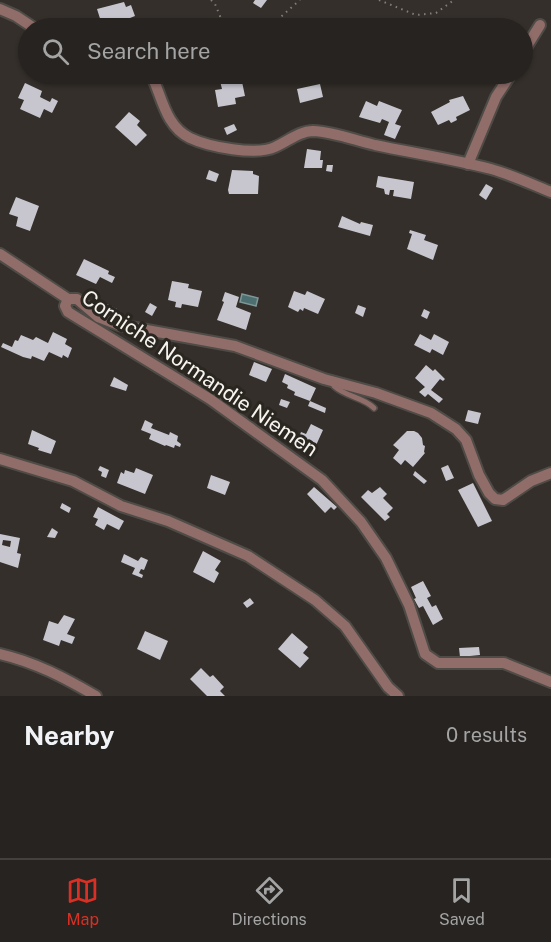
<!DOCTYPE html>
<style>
body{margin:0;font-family:"Public Sans",sans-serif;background:#332f2d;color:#f1f3f6}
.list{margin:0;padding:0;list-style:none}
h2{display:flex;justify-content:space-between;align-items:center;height:78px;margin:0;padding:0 24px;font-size:26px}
h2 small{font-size:20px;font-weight:400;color:#a4a4a5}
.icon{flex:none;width:33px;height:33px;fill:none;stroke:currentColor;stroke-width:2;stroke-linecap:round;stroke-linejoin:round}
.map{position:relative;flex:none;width:551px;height:696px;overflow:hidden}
.search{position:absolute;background:#272320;box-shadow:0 2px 4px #0004;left:18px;right:18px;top:18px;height:66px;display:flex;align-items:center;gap:15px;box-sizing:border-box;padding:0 21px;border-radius:33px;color:#a4a4a5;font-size:22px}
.sheet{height:162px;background:#272320}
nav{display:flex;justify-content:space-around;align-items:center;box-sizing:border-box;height:84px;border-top:2px solid #43403e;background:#272320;font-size:16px;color:#a4a4a5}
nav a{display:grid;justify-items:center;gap:3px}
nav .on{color:#d93025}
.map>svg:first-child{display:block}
.water{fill:#4c6f71;stroke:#7f9797;stroke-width:1.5}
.building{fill:#c7c6cf;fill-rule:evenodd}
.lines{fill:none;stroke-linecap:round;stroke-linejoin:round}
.lane-casing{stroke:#4f4b46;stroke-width:8}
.street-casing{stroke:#4f4b46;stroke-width:14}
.path{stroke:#837f7b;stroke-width:2;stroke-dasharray:1.5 4.5;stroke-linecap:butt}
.lane{stroke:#906d69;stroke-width:5}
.street{stroke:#906d69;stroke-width:10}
.labels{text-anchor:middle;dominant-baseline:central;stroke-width:6;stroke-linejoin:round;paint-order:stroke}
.street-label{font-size:21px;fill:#f7f4f0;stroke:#2a2620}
</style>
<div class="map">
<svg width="551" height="696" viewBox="0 0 551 696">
<rect width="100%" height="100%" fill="#342f2a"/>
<polygon class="water" points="242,294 258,298 256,306 240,302"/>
<g class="building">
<polygon points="255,0 267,0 261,8 253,3"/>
<polygon points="124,2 126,7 131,5 135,16 120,22 121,26 103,28 97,9"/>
<polygon points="241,77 245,96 235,98 236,104 218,107 215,90 222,89 220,81"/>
<polygon points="25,83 42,91 40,97 50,102 52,98 58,101 52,113 44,109 40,118 20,109 24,100 18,98"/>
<polygon points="320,84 323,97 300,103 297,89"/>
<polygon points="463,96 470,110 456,117 457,120 451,123 449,120 438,125 431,112 450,102 449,100"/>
<polygon points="366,101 377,106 379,101 402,110 395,124 401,126 395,139 384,135 389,122 382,119 380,123 359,117"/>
<polygon points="129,112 140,121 137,125 147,135 136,146 115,127"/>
<polygon points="234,124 237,130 227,135 224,128"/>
<polygon points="307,149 321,151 320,160 323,160 322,168 304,168"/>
<polygon points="327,165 333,165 332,172 326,171"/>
<polygon points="209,170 219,174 216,182 206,179"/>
<polygon points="232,170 253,171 253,174 259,176 258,194 229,194 228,190"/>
<polygon points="378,176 414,182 411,199 393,196 394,190 390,190 389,195 385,194 384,189 376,187"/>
<polygon points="486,184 493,188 486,200 479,195"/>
<polygon points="16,197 39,206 30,231 16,226 18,217 9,214"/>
<polygon points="342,216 360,224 361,222 373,225 370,236 338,227"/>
<polygon points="410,230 426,235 424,240 438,245 433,260 407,249 412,234 409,233"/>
<polygon points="84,259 109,271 108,274 115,277 112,283 100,277 96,284 76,275"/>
<polygon points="172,281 189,284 188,288 202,291 198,307 182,304 181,308 175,307 176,302 168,300"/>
<polygon points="294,291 305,295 307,291 325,299 318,314 304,308 303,311 300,309 298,312 288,307"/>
<polygon points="225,292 239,297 236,307 251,313 246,330 217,320 224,302 222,301"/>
<polygon points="150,303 157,307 152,316 145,312"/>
<polygon points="107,304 117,309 113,315 103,309"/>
<polygon points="358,305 366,308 363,317 355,313"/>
<polygon points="424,309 430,312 427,319 421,316"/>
<polygon points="53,332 67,339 65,344 72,348 68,358 63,355 62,358 49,352 44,361 32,356 31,359 23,357 1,347 3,343 12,347 15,340 18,341 21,335 33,340 36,337 48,343"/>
<polygon points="420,334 431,340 434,334 449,342 443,355 432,349 430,353 414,345"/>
<polygon points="254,362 272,369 266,382 249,375"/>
<polygon points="426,365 433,371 435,369 445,379 443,381 440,379 431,390 443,399 439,403 428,394 425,397 419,392 425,387 415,378"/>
<polygon points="285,374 316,388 310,401 294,395 295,392 287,388 288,385 282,382"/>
<polygon points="114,377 128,385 126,391 110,386"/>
<polygon points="281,399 290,402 287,408 279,405"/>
<polygon points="310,401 326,408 325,413 308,406"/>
<polygon points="468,410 481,413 478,424 465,421"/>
<polygon points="145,420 153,424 151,428 169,435 170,432 178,436 177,441 181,444 180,447 175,445 174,448 166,445 165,446 149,439 151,434 141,430"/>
<polygon points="311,424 323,430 313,452 300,445 301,441 298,440 301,432 306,434"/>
<polygon points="32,430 56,441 51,454 38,450 39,448 28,444"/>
<polygon points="407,431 414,431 418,433 422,438 423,445 425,446 424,452 425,453 413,467 405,460 401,465 393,458 399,450 393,445"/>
<polygon points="448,465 454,478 446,481 441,468"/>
<polygon points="100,466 109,470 106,478 101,476 102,472 98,470"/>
<polygon points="136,468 153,475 145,494 117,483 121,472 124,474 125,470 134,473"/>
<polygon points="415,471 427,481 424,484 413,475"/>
<polygon points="211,475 230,482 225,495 207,488"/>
<polygon points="473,483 492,521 478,527 458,490"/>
<polygon points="314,487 337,507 334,510 331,507 325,513 307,494"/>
<polygon points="380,487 387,494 383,498 393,508 387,514 390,517 385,521 361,497 368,490 372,493"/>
<polygon points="62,503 71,508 69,513 60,508"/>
<polygon points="98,507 124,521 119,530 107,524 104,530 95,525 98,519 93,517"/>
<polygon points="52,528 58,532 55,538 47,537"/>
<path d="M0,534L20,538L17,553L21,554L18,568L0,562ZM3,540L11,541L10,547L2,545Z"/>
<polygon points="203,551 221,561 215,570 219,573 214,583 193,572"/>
<polygon points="124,554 138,561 141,557 148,560 144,570 141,569 139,573 143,575 142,578 132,574 135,568 121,562"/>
<polygon points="423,581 431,596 427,598 432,607 436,605 443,619 433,625 423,606 419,608 414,599 416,598 411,587"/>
<polygon points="250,598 254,603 247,608 243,603"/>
<polygon points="64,615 75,619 67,634 75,637 72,644 61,640 59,646 43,640 49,621 58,624"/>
<polygon points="145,631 168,641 160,660 137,649"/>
<polygon points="292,633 308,647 303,653 309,658 300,668 278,649"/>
<polygon points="479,647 480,655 460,657 459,648"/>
<polygon points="201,668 210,677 213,675 224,687 220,691 225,696 207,696 190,679"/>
</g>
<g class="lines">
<defs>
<path id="lane" d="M334,383V386C346,397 363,397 374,408"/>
<g id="street">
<polyline points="0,9 16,16 34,28"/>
<polyline points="522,54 540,25"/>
<path d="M151,74C162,96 165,126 190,138C209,147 256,156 275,147C287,142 299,131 313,131C334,132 354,140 375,145C413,153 453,159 491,169C512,175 531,184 551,192"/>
<polyline points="468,164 496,97 511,74"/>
<polyline points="0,254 68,299"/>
<polyline points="0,459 73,481 121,506 168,521 248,556 315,600 345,626 388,687 398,696"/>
<polyline points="551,473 531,481 503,500 495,499 489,493 479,475 466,440 456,429 431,413 376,393 324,379 235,346 119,325 98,317 77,299 68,299 65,306 68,312 210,399 322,480 361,522 386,558 409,605 425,654 438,663 504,663 551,682"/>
<path d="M0,654C35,662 65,678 96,696"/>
</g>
</defs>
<use href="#lane" class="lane-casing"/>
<use href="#street" class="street-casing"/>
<g class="path">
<polyline points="211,0 215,4 225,28"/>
<polyline points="379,0 416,15 436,13 454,0"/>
<polyline points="268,28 300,0"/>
</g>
<use href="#lane" class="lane"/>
<use href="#street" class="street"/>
</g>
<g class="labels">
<g class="street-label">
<text transform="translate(200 373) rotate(34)">Corniche Normandie Niemen</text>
</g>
</g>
</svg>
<div class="search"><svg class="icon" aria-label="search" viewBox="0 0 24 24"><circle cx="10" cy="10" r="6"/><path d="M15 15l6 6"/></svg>Search here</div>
</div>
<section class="sheet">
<h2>Nearby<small>0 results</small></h2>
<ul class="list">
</ul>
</section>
<nav>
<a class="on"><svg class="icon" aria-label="map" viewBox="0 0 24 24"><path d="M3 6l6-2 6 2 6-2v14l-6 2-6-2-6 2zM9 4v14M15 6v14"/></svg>Map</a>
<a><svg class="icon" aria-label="directions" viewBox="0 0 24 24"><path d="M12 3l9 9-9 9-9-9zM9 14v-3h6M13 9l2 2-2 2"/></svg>Directions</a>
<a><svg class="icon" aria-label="saved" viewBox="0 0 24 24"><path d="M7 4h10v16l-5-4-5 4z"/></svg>Saved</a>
</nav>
